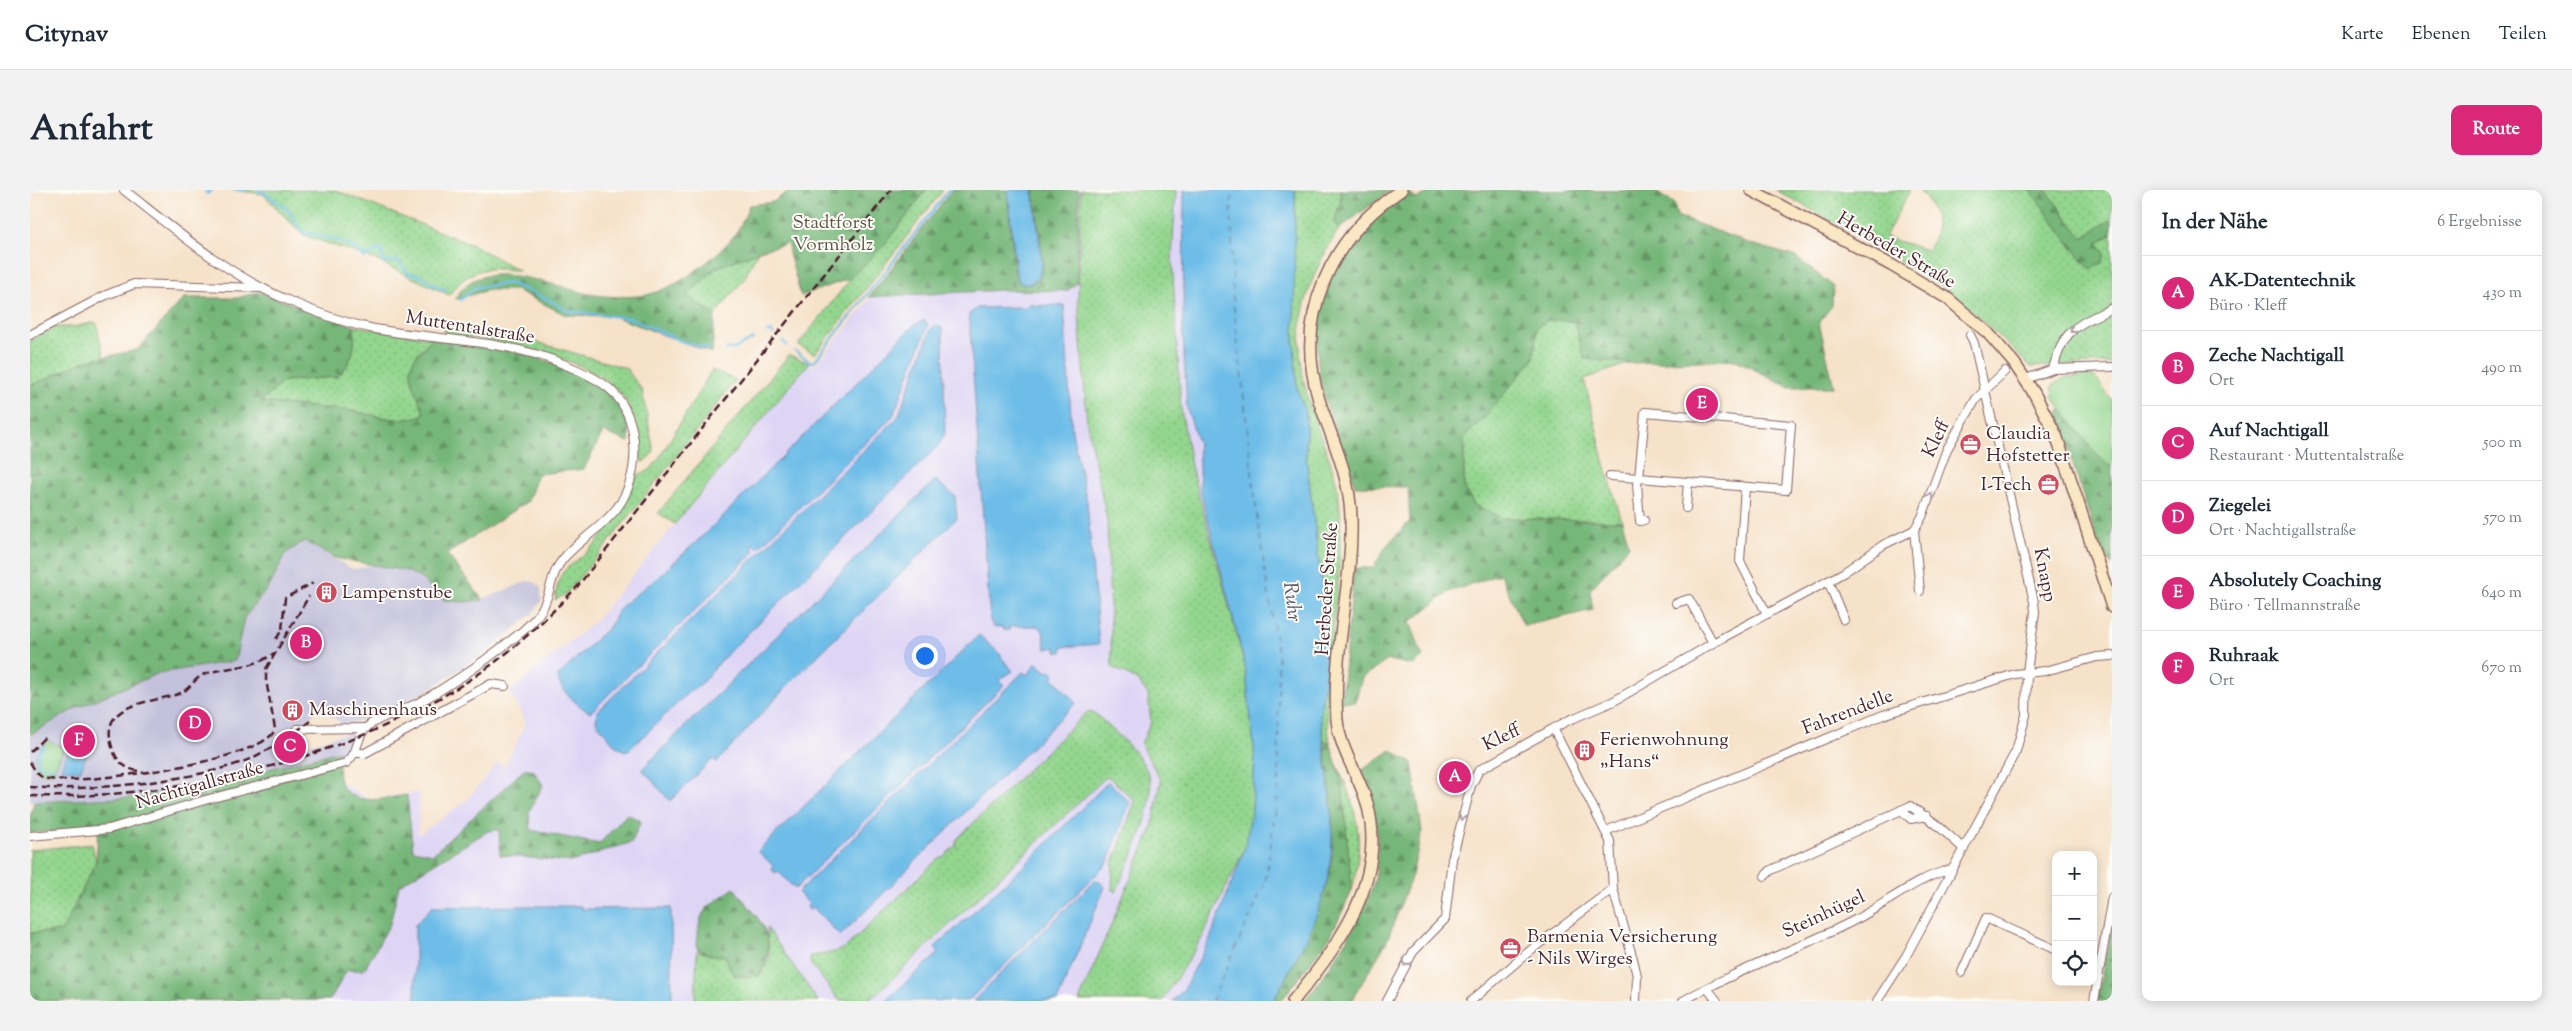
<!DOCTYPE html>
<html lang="de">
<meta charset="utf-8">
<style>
body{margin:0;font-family:"Sorts Mill Goudy",serif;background:#f2f2f3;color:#1f2937}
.controls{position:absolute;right:15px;bottom:15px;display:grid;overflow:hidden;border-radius:10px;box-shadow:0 2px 12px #0003}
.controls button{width:45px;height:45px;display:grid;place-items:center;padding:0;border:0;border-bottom:1px solid #e0e1e3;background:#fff;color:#1f2937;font:25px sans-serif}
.you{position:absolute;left:894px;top:465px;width:18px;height:18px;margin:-12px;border:4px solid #fff;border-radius:50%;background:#1a73e8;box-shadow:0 0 0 8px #1a73e833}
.badge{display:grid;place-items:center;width:32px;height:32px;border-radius:50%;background:#db2777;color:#fff;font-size:16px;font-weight:700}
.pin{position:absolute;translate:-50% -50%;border:2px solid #fff;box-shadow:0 1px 5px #0006}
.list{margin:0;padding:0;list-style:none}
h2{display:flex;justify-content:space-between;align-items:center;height:65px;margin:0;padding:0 20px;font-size:21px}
h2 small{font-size:16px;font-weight:400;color:#747a83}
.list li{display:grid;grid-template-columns:32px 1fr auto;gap:15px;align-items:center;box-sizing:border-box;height:75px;padding:0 20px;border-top:1px solid #e0e1e3}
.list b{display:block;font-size:19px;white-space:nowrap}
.list p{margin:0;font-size:16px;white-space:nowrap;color:#747a83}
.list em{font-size:16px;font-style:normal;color:#747a83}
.icon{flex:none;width:28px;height:28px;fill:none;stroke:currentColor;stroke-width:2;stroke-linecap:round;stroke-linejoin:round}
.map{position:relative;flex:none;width:2082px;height:811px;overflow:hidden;border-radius:10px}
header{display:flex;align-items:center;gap:30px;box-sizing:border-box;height:70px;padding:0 25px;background:#fff;border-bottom:1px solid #e0e1e3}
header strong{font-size:24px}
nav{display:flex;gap:28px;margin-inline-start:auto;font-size:18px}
.intro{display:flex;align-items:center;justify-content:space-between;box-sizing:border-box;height:120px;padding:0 30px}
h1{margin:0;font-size:35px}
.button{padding:12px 22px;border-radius:10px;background:#db2777;color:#fff;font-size:18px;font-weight:700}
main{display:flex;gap:30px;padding:0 30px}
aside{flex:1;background:#fff;border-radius:10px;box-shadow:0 2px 12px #0003}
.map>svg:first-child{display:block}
.built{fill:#ded5f5}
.industrial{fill:#c3c1db}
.grass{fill:url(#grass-dots);stroke:#6e7a5c}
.forest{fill:url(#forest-firs);stroke:#606b52}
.park{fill:url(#park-crowns);stroke:#6e7a5c}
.garden{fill:#93d68e;stroke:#6e7a5c}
.water{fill:#6dbde8;stroke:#5c6e8a}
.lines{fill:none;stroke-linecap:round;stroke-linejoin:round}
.stream{stroke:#6dbde8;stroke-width:2.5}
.ferry{stroke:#56566d;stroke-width:1;stroke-dasharray:6 5;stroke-linecap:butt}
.minor-casing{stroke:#866362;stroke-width:10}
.secondary-casing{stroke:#866362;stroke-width:14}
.minor{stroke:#fff;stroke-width:8}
.secondary{stroke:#fae7c3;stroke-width:11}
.rail{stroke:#4a1f2b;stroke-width:2.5;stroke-dasharray:8 4;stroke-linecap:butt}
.oneway{stroke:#ae9aa0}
.labels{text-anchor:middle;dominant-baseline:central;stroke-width:4;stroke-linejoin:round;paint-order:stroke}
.park-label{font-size:19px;fill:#605649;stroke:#fdfcf7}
.street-label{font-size:19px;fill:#4a1f2b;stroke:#fdfcf7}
.poi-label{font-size:19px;fill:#4a1f2b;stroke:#fdfcf7;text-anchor:start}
.water-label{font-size:20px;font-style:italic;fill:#56566d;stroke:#fdfcf7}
</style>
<header>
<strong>Citynav</strong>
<nav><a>Karte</a><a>Ebenen</a><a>Teilen</a></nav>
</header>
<div class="intro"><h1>Anfahrt</h1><a class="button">Route</a></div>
<main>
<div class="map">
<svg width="2082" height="811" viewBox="0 0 2082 811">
<defs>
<pattern id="grass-dots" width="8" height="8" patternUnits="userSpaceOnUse" patternTransform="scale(1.25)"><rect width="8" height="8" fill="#93d68e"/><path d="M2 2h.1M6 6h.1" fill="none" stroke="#80b77b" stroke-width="1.8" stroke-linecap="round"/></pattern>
<pattern id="forest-firs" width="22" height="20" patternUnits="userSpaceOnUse" patternTransform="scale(1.25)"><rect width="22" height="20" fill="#76b779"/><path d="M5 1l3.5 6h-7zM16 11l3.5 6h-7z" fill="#639463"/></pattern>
<pattern id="park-crowns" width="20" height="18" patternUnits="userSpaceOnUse" patternTransform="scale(1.25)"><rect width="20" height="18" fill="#93d68e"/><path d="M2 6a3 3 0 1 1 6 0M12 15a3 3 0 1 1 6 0" fill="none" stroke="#80b77b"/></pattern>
</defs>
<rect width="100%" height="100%" fill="#fdfcf7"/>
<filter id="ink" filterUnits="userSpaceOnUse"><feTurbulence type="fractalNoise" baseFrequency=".02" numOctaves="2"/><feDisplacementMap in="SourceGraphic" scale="10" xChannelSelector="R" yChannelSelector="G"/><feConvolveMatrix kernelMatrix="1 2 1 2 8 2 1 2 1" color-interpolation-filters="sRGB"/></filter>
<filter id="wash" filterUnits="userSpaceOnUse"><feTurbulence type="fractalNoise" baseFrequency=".0096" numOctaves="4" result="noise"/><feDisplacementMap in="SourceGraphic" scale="20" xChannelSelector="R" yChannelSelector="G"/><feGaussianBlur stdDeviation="1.12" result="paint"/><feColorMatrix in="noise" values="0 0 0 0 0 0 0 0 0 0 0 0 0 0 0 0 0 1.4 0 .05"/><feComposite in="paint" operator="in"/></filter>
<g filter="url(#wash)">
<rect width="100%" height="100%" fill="#f6e2c9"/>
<polygon class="built" points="925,0 1154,0 1153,145 1157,218 1168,253 1170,300 1205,441 1215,658 1180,749 1154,799 1142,811 64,811 308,590 340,610 389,602 388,645 437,610 468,572 474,578 494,537 493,524 479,502 566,430 779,173 784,177 862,82"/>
<polygon class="industrial" points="274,351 322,379 345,375 377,381 395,391 405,405 434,412 456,408 498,391 505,392 511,398 511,412 503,423 461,459 396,501 349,525 313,535 288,515 282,526 267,538 272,561 277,559 276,555 324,541 321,548 322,555 315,567 299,563 187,592 109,607 0,612 0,546 46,518 129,483 205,471 214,428 241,394 255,364"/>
<g class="grass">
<path d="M202,0H305L445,56L490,81C456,76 441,77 419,105L343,69L273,45L233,4Z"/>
<polygon points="896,0 913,0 785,164 768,155 821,88 855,54"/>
<polygon points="1051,0 1146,0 1142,68 1151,219 1162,280 1215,475 1225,566 1222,619 1215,658 1172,748 1132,811 1049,811 1122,638 1131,591 1111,554 1121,532 1118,504 1107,490 1082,477 1077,330 1057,234 1048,110"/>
<path d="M1265,0H1310L1311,9L1305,31L1309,39C1266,107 1259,158 1286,234C1297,262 1309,290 1310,321C1312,367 1306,412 1301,458C1298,489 1294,521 1300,552H1294L1290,524L1298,471L1294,414L1276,266V226L1267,197L1264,151Z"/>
<path d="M1746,0H1880L1855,47L1897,60C1900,56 1904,50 1905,45C1909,31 1900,9 1889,0H2000L2044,60L2068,52L2082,44V173L2001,177L1924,104L1841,53Z"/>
<polygon points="2016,0 2082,0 2082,29 2052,48"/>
<polygon points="728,61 714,89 685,125 656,105 686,78"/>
<polygon points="1518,130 1545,131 1554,169 1600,173 1554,189 1576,278 1592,331 1473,328 1444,315 1434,296 1434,247 1453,229 1504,168 1506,138"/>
<polygon points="66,132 74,167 55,171 0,196 0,151 25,137 43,137"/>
<path d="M411,134L489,147L596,178L612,200L624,262L615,271L611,272C609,253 606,230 597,213C578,175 499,158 461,151C446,148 430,147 415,143Z"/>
<path d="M324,136L402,148C397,154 386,163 384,170C379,189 389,206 394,224C368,236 342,223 315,220C287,218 258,215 230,212L254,191L307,187C324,169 325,160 324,136Z"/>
<polygon points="759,165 779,173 645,334 628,323"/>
<path d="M682,180L706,190L575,357L535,405L525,410C530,375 535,382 558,361C579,342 597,313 605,286L620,280L628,270Z"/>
<path d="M1057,522L1066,524C1083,541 1107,559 1117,581C1132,612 1098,672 1086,702L1082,699L1083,673L1105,611L1079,587L1075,588L845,805L835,811L809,810L780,773V766L801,763L815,758L910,667H913L926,655V650Z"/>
<path d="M1303,565C1326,617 1336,644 1322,701L1312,593Z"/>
<polygon points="62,654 66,672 32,741 0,743 0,660"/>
<polygon points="737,738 788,811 665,811 667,760 680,765 695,766 703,785 718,787 730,785 739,768"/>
</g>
<g class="forest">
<path d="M761,0H896L855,54L821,88L771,106L759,64V53L729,61L686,78L657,105L685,125L682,163L583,126L536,125L486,100H458L426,109C446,62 524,97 559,104C574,107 594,107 609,106C634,103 657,88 677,72C698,55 711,41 719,15L743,12Z"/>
<polygon points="922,0 977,0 985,84 989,93 999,95 1009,89 1013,73 1004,0 1049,0 1047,93 1037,101 975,100 839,107"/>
<polygon points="1310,0 1361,0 1309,39 1305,31 1311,9"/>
<path d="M1403,0L1624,1L1644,13L1647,26L1721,54L1764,66L1803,96L1802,116L1789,132L1804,197H1759L1706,170L1600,173L1554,169L1545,131L1518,130L1507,138L1504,168L1453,229L1434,247V297L1444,315L1473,328L1592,331L1599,356L1560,400L1563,420L1494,436L1470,384L1419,402L1380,432L1393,467L1383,475L1358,470L1332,488L1325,512H1311L1324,378H1343L1357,355L1380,331L1378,297L1325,296C1316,263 1300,232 1292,199C1280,147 1291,89 1325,48C1340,29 1360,15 1379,1L1386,9Z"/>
<polygon points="2000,0 2016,0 2052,48 2082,29 2082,44 2068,52 2075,64 2072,73 2061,79 2052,70"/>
<path d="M228,102L324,136C325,160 324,169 307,187L254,191L231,212C259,215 287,217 315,220C342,223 368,237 394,224C390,208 374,184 384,169C389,162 397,155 402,148C457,157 570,168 594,226C597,233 601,244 599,252L573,242L554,279L508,284L498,311L417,364L453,410L434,412L417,411L405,405L395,391L377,381L305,368L274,351L255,364L241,394L214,428L205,471L129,483L46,518L0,545V196L55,171L107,160L154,108H207Z"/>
<polygon points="2032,220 2066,264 2082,278 2082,376 2070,359 2034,246 2029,221"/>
<path d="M1294,552H1300L1312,593L1322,701L1300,747L1251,811H1243C1265,770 1288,731 1299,685C1308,642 1299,595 1294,552Z"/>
<path d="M1361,560L1382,573L1392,641L1382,685L1356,753L1321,811H1274C1300,780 1333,728 1345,689C1347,682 1346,673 1347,666C1349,635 1343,610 1331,581Z"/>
<path d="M310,561C310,571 306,587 312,596C325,617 358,608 377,605L383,660L403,664L496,578L504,581L513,595L499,622L501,640L569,654L597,624L611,631L602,652L541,672L470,665L469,640L458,641L369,695L360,734L334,780H317L300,810L0,811V743L32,741L66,672L68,638L0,643V628L4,612L109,607L187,592Z"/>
<path d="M704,698C727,728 751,745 730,785L718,787L703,785L695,766L680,765L667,758C669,718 672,721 704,698Z"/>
<polygon points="2082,730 2082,811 2067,811"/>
</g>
<path class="park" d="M19,551L34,558L23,583C0,588 0,560 19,551Z"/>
<polygon class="garden" points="2063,185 2082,210 2082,278 2066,264 2023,208 2022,196 2033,188"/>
<g class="water">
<polygon points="978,0 1003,0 1012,73 1009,88 999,94 990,93 986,84"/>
<polygon points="1154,0 1265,0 1264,151 1267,197 1276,226 1276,266 1294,414 1298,471 1290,524 1302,622 1302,651 1299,684 1290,716 1278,746 1243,811 1142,811 1154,799 1180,749 1215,658 1222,619 1225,566 1215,475 1170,300 1168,253 1157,218 1153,145"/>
<polygon points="999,114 1004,114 1005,116 1034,115 1042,242 1057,312 1069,454 1032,457 1032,462 1026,462 1026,457 1016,459 1013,441 1008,436 980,436 979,440 974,440 973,437 963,437 960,430 939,124 947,118 998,117"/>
<path d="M894,130L898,134L897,138L863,226L728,358L724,354L722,356L725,361L564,519L560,522C549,518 527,497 528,486L580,436L587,422L595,413L627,388L678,341L883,136Z"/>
<polygon points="905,135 912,138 913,143 915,243 909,255 698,463 668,497 661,500 600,559 595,561 586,556 566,532 567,522 868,227 901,139"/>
<polygon points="905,290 925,306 927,328 758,495 687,572 683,569 640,611 612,579"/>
<polygon points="949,445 971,465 971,467 983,481 969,490 974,495 765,699 748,681 745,683 742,680 743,676 728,661"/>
<polygon points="1006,473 1017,482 1021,480 1024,484 1022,487 1046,513 810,746 783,717 779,720 777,717 779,714 768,702 993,482 998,485"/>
<polygon points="49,537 64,547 50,581 31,578"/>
<polygon points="1078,592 1100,612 1077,674 938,811 855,811 909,763 905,757 994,676"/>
<polygon points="1066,689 1075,697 1027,811 943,811"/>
<polygon points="501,716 551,716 551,719 641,718 642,811 385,811 385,735 402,717"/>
</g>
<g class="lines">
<g class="stream">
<polyline points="175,0 177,4 182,0"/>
<polyline points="202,0 216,0"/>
<path d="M228,0C234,2 256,17 259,22C265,29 267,39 276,43C279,44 284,44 287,45C304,49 326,54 335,68L347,60H352L353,72L368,71L379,84C388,82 395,89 402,94C407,98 412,96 417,101"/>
<polyline points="430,110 447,97 480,93 519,110 537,121 600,128 651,151 679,159"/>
<polyline points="737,142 741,141 743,144"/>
<polyline points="752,151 757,155"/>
<polyline points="696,159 704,159 723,149"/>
<polyline points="765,161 779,171 784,172 919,0"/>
<polyline points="14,556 8,562 8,573 11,576 23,578"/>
</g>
<polyline class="ferry" points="1182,811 1235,693 1249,597 1248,463 1228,335 1203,109 1201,0"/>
</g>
</g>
<g filter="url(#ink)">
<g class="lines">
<defs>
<g id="minor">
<polyline points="0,145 74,106 104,94 230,98"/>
<path d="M2023,179C2034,138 2046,136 2082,118"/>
<polyline points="1996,189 2023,179 2082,177"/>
<polygon points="1615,222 1761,235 1756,300 1609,288"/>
<polyline points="1580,286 1609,288 1607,294 1610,331 1614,330"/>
<polyline points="1715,297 1710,371 1737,424"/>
<polyline points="1656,318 1658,292"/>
<polyline points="1884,340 1890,401"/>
<polyline points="1798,391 1814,430"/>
<polyline points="1646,413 1659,409 1683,453"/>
<polyline points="267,539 336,538"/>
<polyline points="1524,540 1580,651 1583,699 1603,769 1607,786 1606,811"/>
<polyline points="326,563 335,563 461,494 475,496"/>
<polyline points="1871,620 1881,629 1897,626"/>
<polyline points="1576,641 1853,525 1985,484 2015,481 2067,467 2082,466"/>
<path d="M0,646L79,639L175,610L316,573C330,562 325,549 336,538C347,527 374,520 388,513C421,495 451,474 480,451C492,442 506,431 513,417C521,402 521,383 533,369C549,350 572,338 587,318C611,286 611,230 582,201C569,189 552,182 536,175C474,148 405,151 340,138C311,132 282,121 255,109C196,84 144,39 94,0"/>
<polyline points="1735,686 1741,680 1880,616 1905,633 1934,659"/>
<polyline points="1932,782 1956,728 2026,760"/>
<polyline points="1677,798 1687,811"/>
<polyline points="1357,811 1383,762 1415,729 1422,669 1441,596 1449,580 1537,531 1584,511 1683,453 1813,383 1853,355 1884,340 1892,327 1917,259 1946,209 1975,181"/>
<polyline points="1441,811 1502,759 1583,699"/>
<path d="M1653,811C1708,779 1769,759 1825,730C1858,713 1887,687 1922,679"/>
<polyline points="1847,811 1876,766 1986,561 1996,525 1997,482 2005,422 2004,412 1944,153 1940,145"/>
<polyline points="2064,811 2082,707"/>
</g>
<g id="secondary">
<polyline points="1721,0 1861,75 1917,108 1958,143 1984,173 2004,203 2026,245 2082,417"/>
<path d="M1263,811C1309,756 1358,689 1337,613C1329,585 1310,560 1307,530C1302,463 1323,395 1321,328C1320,285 1302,250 1289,210C1263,126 1301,47 1371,0"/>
</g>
</defs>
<use href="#minor" class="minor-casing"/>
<use href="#secondary" class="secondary-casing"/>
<use href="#minor" class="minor"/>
<use href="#secondary" class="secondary"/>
<g class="rail">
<polyline points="246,449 252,440 255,408 283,393"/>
<polyline points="0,562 15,547"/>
<path d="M0,572C5,580 8,588 19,589C51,595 237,571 245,539L236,490V479L279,406"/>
<path d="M108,581C96,579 87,572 83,560C66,512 118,514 148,504C159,501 164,488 175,484C197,476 225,479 244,463"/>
<path d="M0,597C56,602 171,591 222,568C243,558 262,545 280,531"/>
<path d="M0,606C146,610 315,570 438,491C479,465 514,431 547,397L861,0"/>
</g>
</g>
<defs><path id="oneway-chevron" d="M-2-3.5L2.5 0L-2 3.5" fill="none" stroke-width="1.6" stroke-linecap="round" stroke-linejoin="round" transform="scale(1.25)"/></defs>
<g class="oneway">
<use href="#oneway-chevron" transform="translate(2043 140) rotate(139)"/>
<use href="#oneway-chevron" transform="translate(1900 306) rotate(-70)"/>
<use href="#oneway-chevron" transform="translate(1432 627) rotate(105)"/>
<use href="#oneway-chevron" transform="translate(1376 773) rotate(121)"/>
</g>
</g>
<defs>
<symbol id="office-disc" viewBox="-11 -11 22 22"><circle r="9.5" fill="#d1495b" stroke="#fdfcf7"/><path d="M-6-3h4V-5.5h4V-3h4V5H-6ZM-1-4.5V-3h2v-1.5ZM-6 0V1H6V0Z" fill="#fff"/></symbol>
<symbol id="building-disc" viewBox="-11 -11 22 22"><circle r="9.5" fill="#d1495b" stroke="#fdfcf7"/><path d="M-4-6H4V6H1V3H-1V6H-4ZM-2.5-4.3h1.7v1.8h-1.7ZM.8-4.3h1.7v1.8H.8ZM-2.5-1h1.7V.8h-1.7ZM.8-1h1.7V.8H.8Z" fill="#fff"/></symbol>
</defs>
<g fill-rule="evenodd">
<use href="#office-disc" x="1928" y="242" width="25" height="25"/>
<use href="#office-disc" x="2006" y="282" width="25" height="25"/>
<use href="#building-disc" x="284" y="390" width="25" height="25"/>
<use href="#building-disc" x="250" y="508" width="25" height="25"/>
<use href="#building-disc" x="1542" y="548" width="25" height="25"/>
<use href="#office-disc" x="1468" y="746" width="25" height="25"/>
</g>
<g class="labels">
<g class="park-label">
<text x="803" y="33">Stadtforst<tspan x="803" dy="22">Vormholz</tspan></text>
</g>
<g class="street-label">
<text transform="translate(1866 61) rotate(30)">Herbeder Straße</text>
<text transform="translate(440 138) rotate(9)">Muttentalstraße</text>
<text transform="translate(1907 249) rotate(-64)">Kleff</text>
<text transform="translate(2014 385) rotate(79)">Knapp</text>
<text transform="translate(1298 399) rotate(-86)">Herbeder Straße</text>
<text transform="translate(1818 523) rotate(-21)">Fahrendelle</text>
<text transform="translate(1472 548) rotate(-26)">Kleff</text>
<text transform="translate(170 596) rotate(-16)">Nachtigallstraße</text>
<text transform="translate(1794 725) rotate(-25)">Steinhügel</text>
</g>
<g class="poi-label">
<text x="1956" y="244">Claudia<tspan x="1956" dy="22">Hofstetter</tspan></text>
<text x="2002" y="295" text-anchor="end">I-Tech</text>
<text x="312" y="403">Lampenstube</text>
<text x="279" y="520">Maschinenhaus</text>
<text x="1570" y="550">Ferienwohnung<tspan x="1570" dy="22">„Hans“</tspan></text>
<text x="1497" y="747">Barmenia Versicherung<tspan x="1497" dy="22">- Nils Wirges</tspan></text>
</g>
<g class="water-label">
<text transform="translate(1261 412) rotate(83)">Ruhr</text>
</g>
</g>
</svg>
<div class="controls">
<button>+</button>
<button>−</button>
<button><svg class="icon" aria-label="locate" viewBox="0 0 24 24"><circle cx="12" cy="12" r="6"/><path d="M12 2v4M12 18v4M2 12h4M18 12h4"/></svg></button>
</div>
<div class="you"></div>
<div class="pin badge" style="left:1425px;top:587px">A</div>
<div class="pin badge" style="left:276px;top:453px">B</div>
<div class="pin badge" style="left:260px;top:557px">C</div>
<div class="pin badge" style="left:165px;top:534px">D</div>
<div class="pin badge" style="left:1672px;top:214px">E</div>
<div class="pin badge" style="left:49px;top:551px">F</div>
</div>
<aside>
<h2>In der Nähe<small>6 Ergebnisse</small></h2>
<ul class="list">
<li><span class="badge">A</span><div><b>AK-Datentechnik</b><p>Büro · Kleff</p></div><em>430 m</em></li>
<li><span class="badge">B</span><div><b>Zeche Nachtigall</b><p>Ort</p></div><em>490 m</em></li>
<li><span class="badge">C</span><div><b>Auf Nachtigall</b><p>Restaurant · Muttentalstraße</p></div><em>500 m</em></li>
<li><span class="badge">D</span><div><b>Ziegelei</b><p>Ort · Nachtigallstraße</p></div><em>570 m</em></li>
<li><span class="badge">E</span><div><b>Absolutely Coaching</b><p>Büro · Tellmannstraße</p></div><em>640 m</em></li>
<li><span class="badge">F</span><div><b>Ruhraak</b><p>Ort</p></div><em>670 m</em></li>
</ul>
</aside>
</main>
